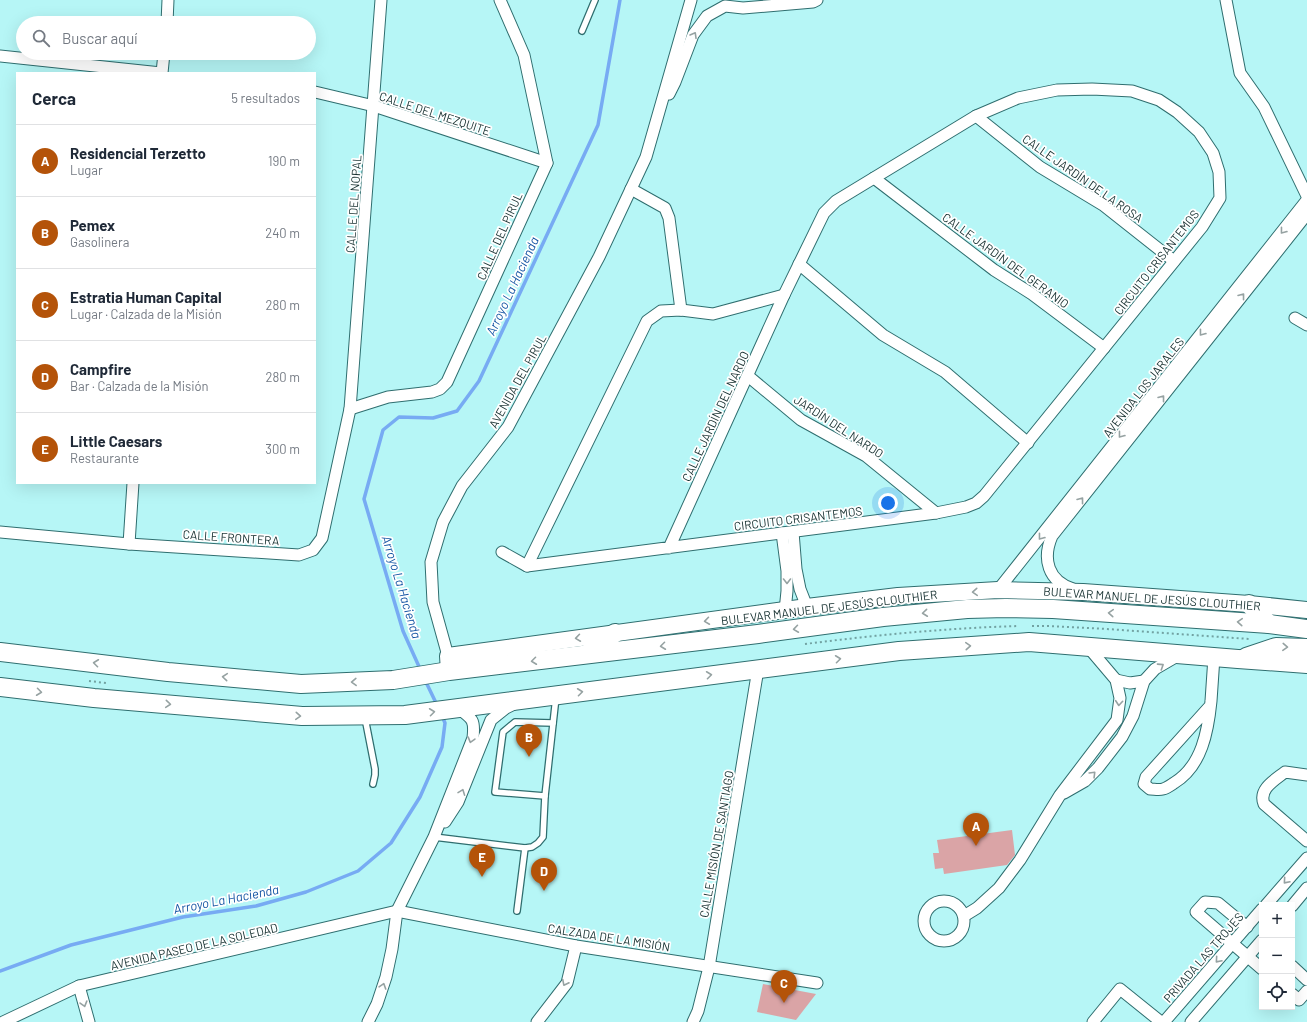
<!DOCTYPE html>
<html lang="es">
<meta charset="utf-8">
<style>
body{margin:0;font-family:Barlow,sans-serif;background:#f2f2f3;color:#1f2937}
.controls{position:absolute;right:12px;bottom:12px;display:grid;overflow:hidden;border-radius:0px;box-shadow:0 4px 16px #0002}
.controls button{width:36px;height:36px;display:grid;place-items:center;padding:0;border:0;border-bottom:1px solid #e0e1e3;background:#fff;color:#1f2937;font:20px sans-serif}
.you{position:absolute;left:888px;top:503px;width:14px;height:14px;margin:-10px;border:3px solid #fff;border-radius:50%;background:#1a73e8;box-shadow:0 0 0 6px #1a73e833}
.badge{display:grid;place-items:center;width:26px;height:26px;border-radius:50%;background:#b45309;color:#fff;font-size:13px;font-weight:700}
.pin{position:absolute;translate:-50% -33px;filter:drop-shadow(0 1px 2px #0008)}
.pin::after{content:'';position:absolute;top:21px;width:14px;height:12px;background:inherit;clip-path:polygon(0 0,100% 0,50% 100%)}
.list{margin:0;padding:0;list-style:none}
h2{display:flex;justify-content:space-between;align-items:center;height:52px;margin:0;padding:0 16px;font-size:17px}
h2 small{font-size:13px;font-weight:400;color:#747a83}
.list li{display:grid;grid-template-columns:26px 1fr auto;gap:12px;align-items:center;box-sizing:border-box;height:72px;padding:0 16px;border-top:1px solid #e0e1e3}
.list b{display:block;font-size:15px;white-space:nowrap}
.list p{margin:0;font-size:13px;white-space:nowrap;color:#747a83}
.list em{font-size:13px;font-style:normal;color:#747a83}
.icon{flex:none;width:22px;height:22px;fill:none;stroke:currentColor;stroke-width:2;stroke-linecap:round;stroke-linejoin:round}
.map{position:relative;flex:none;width:1307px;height:1022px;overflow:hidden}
.search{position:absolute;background:#fff;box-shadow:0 4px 16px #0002;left:16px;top:16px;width:300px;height:44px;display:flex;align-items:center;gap:10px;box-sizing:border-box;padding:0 14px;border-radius:22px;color:#747a83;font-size:15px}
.panel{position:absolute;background:#fff;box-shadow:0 4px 16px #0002;left:16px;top:72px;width:300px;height:412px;border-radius:0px}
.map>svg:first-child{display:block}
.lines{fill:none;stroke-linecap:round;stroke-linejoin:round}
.stream{stroke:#77abf3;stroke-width:3.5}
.building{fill:#daa4a6}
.lane-casing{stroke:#2f6e6f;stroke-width:8}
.street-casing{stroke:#2f6e6f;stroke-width:13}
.secondary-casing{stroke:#2f6e6f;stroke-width:18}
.primary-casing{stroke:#2f6e6f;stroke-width:20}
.path{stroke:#72a2a2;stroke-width:2;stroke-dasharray:2 3;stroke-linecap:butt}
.lane{stroke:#fff;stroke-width:5.5}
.street{stroke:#fff;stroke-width:11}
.secondary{stroke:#fff;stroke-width:16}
.primary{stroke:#fff;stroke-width:18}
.oneway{stroke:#96a2a2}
.labels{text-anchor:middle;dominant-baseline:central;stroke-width:3.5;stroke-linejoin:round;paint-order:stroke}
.street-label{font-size:12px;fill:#163030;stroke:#fff}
.water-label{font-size:13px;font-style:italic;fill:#1354a3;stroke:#fff}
</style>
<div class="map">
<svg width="1307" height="1022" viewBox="0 0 1307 1022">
<rect width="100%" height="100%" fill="#b6f6f6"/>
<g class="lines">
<g class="stream">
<polyline points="421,671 403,631 364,499 383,430 399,417 433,418 457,411 479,381 598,125 620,0"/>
<polyline points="425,680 437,705"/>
<polyline points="0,971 71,945 183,917 256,906 306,892 358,871 391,843 420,797 442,747 445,723 442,716"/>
</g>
</g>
<g class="building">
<polygon points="1012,830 1015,855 1007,865 944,874 943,868 935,869 933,853 939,853 937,840"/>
<polygon points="763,984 816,994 796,1020 757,1012"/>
</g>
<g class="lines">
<defs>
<g id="lane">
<polyline points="582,31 595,0"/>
<polyline points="365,718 375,769 375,775 373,784"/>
<polyline points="545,796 495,792 503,732 515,722 553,723"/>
<polyline points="434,837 525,848 532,847 538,843 543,837 545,796 556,697"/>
<polyline points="517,911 525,848"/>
</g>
<g id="street">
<polyline points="1226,0 1240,73 1264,107 1307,196"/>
<polyline points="167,23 168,0"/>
<polyline points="0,56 161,73"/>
<polyline points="162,73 164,53"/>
<polyline points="315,92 374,106 547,163"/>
<polyline points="669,94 675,82 693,35 707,16 725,6 743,8 813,2 817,0"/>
<polyline points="976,116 1040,167 1103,205 1174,261"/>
<polyline points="874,178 994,270 1032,294 1104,348"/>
<polyline points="631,189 665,208 669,218 681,310"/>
<polyline points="799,264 883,335 945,372 1028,443"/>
<polyline points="1295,318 1307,325"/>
<polyline points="748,376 801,420 866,456 936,513"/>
<polyline points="350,409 388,397 432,392 440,389 447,382 547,163 524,55 500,0"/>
<polyline points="0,532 129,544 299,555 313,550 322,538 350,409 381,0"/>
<polyline points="793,532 796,569 800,589 807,607"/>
<polyline points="782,533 787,571 787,591 785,611"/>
<polyline points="129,544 133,483"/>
<polyline points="502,552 527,566 936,513 966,507 976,503 984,496 1202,227 1220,198 1219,172 1213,153 1199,132 1177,112 1159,100 1132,91 1092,89 1057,90 1018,98 976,116 836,201 824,213 784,295 669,548"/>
<polyline points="527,566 647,321 661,311 681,310 713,314 784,295"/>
<path d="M1073,589C1048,581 1042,559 1052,536L1307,214"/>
<polyline points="998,590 1307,200"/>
<polyline points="448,656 433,602 431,562 443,522 462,486 508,427 599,257 646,157 691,0"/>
<polyline points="1116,680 1130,683 1144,681"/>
<path d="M1210,706L1146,777L1144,784L1150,789C1154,789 1159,790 1163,789C1167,788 1171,785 1174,783C1202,766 1208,731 1211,701L1214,657"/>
<path d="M1307,775L1285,772C1275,780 1258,789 1264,804L1307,841"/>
<polyline points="1064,793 1085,781 1098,768 1122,737 1133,716 1144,681 1155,669 1179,655"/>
<polyline points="445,822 458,802 491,720 506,708 514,704"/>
<circle cx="944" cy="921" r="20"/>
<polyline points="1266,905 1307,858"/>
<polyline points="1292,906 1307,888"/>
<polyline points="964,916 977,908 999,888 1020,860 1060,795 1117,720 1120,698 1116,680 1088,647"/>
<polyline points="1247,927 1218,903 1205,902 1196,912 1262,969"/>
<polyline points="1292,966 1307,980"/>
<polyline points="79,986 89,1022"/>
<polyline points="1292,994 1299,1000 1307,991"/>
<polyline points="3,1022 79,986 397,911 576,946 817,983"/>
<path d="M368,1022L377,1004L386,977L392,949L397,911L434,837L473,738C475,720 473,719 458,708"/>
<polyline points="537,1022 567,983 576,946"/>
<polyline points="693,1022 698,1011 709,967 758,669"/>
<polyline points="1093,1022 1120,989 1161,1022"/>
<polyline points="1164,1022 1262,909"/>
<polyline points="1191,1022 1262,940"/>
</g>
<polyline id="secondary" points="449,671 448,656 807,607 898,596 998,590 1083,592 1249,604 1307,610"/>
<g id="primary">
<polyline points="1249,604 1269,624"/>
<polyline points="0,652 168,672 301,684 393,680 449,671 758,634 883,617 967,609 1006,608 1053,609 1269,624 1307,629"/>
<polyline points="587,654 615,633"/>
<polyline points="1246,657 1276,647 1307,648"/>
<polyline points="0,687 94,698 302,716 405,715 899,651 1029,642 1238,659 1307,664"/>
</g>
</defs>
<use href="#lane" class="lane-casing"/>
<use href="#street" class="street-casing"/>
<use href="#secondary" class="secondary-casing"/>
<use href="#primary" class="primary-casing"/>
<g class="path">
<polyline points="1032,626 1049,626 1107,629 1249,639"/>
<path d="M805,644C876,635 948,628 1019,626"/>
<polyline points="89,681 106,683"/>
</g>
<use href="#lane" class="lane"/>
<use href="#street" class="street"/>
<use href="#secondary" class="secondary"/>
<use href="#primary" class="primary"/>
</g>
<defs><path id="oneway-chevron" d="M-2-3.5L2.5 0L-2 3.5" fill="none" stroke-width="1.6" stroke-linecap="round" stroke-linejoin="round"/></defs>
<g class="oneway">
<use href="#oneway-chevron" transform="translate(694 35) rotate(-60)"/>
<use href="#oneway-chevron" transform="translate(1283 231) rotate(128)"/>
<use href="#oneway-chevron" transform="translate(1242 296) rotate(-52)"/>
<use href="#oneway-chevron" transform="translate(1202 333) rotate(128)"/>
<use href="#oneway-chevron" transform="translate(1162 398) rotate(-52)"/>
<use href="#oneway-chevron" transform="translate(1121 435) rotate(128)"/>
<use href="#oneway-chevron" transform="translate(1081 500) rotate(-52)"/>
<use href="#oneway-chevron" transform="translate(1041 537) rotate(128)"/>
<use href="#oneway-chevron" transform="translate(787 581) rotate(90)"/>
<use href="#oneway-chevron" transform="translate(975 592) rotate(176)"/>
<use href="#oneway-chevron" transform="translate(925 613) rotate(174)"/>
<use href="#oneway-chevron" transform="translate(1111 613) rotate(-176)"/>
<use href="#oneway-chevron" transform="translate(707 621) rotate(172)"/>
<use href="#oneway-chevron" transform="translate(1240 622) rotate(-176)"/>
<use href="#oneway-chevron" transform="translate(796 629) rotate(172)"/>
<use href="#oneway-chevron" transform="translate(578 638) rotate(172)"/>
<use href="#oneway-chevron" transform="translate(663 646) rotate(173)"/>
<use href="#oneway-chevron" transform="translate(968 646) rotate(-4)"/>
<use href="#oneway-chevron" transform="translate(1285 647) rotate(3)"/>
<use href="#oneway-chevron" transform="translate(838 659) rotate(-7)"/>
<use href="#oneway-chevron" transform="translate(534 661) rotate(173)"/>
<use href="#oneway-chevron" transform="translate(96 663) rotate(-173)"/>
<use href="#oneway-chevron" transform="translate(1161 666) rotate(-33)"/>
<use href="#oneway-chevron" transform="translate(709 675) rotate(-7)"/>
<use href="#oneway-chevron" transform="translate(225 677) rotate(-175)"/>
<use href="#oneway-chevron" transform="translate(354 682) rotate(178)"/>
<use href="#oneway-chevron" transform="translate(39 692) rotate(7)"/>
<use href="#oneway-chevron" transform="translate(580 692) rotate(-7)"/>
<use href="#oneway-chevron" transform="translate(1119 703) rotate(95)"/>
<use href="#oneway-chevron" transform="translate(168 704) rotate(5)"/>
<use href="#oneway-chevron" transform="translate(432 712) rotate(-7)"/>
<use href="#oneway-chevron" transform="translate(298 716) rotate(4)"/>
<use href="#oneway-chevron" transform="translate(471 740) rotate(106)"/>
<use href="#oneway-chevron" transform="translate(1093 774) rotate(-45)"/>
<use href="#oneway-chevron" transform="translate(462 792) rotate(-69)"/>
<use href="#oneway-chevron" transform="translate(1286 881) rotate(131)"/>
<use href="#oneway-chevron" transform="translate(1218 960) rotate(131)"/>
<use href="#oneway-chevron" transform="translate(565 983) rotate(117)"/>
<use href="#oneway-chevron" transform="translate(383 986) rotate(-72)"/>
<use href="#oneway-chevron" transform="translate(84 1004) rotate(74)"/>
</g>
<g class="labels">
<g class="street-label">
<text transform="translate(435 113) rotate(18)">CALLE DEL MEZQUITE</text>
<text transform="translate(1083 178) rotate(35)">CALLE JARDÍN DE LA ROSA</text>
<text transform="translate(353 204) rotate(-86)">CALLE DEL NOPAL</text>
<text transform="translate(499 236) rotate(-66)">CALLE DEL PIRUL</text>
<text transform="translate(1006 260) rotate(36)">CALLE JARDÍN DEL GERANIO</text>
<text transform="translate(1156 262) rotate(-52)">CIRCUITO CRISANTEMOS</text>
<text transform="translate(517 381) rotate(-61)">AVENIDA DEL PIRUL</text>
<text transform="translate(1143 387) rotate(-52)">AVENIDA LOS JARALES</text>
<text transform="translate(715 416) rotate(-65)">CALLE JARDÍN DEL NARDO</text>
<text transform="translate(839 426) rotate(33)">JARDÍN DEL NARDO</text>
<text transform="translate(798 518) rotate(-7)">CIRCUITO CRISANTEMOS</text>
<text transform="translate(231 537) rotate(4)">CALLE FRONTERA</text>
<text transform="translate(1152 598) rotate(4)">BULEVAR MANUEL DE JESÚS CLOUTHIER</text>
<text transform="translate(829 607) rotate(-7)">BULEVAR MANUEL DE JESÚS CLOUTHIER</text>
<text transform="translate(716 844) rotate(-80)">CALLE MISIÓN DE SANTIAGO</text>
<text transform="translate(609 937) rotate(9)">CALZADA DE LA MISIÓN</text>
<text transform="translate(194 946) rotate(-13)">AVENIDA PASEO DE LA SOLEDAD</text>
<text transform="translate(1203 957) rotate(-49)">PRIVADA LAS TROJES</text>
</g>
<g class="water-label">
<text transform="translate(512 286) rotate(-65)">Arroyo La Hacienda</text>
<text transform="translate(402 587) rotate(73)">Arroyo La Hacienda</text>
<text transform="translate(226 899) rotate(-11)">Arroyo La Hacienda</text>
</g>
</g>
</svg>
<div class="controls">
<button>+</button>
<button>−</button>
<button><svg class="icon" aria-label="locate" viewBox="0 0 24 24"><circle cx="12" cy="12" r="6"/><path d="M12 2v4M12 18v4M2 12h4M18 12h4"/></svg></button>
</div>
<div class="you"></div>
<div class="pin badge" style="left:976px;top:846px">A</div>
<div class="pin badge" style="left:529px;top:757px">B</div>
<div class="pin badge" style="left:784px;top:1003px">C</div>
<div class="pin badge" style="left:544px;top:891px">D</div>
<div class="pin badge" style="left:482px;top:877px">E</div>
<div class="search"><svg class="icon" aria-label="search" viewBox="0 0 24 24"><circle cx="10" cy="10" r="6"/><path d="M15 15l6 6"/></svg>Buscar aquí</div>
<section class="panel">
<h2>Cerca<small>5 resultados</small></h2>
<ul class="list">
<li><span class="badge">A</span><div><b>Residencial Terzetto</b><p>Lugar</p></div><em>190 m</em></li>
<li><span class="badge">B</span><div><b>Pemex</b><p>Gasolinera</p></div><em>240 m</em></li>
<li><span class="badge">C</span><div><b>Estratia Human Capital</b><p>Lugar · Calzada de la Misión</p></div><em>280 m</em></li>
<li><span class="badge">D</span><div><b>Campfire</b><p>Bar · Calzada de la Misión</p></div><em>280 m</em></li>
<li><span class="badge">E</span><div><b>Little Caesars</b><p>Restaurante</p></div><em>300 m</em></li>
</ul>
</section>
</div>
